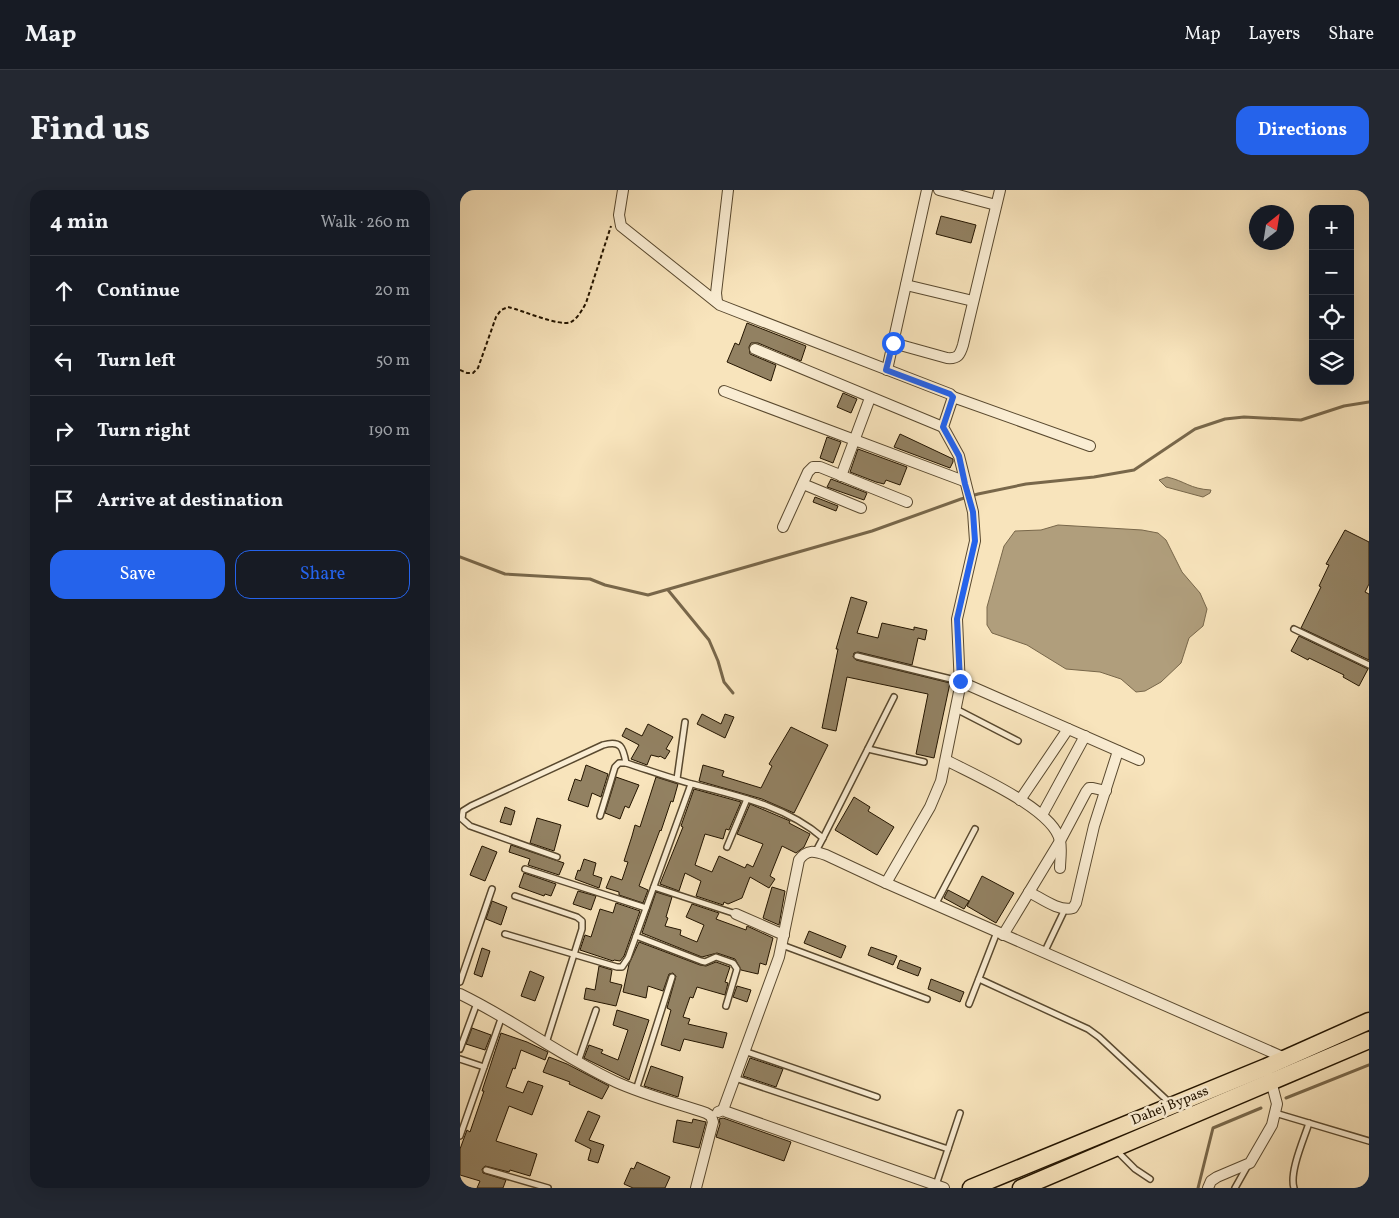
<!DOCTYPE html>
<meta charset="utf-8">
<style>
body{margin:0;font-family:Vollkorn,serif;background:#242831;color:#f1f3f6}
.controls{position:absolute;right:15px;top:15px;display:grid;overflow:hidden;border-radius:10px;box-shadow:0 5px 20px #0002}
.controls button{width:45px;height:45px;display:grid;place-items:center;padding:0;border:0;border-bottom:1px solid #363941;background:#171b24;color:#f1f3f6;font:25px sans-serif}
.compass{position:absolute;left:789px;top:15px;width:45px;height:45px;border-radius:50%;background:#171b24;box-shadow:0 5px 20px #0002;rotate:30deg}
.stop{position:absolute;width:15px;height:15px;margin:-11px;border:4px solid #2563eb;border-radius:50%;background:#fff}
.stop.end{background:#2563eb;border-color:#fff;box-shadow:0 1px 5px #0008}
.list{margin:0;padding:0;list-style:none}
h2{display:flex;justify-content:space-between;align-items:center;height:65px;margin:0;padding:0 20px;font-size:21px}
h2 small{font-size:16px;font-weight:400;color:#9ea1a6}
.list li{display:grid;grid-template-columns:32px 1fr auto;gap:15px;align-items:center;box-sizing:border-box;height:70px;padding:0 20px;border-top:1px solid #363941}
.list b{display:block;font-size:19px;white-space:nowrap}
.list em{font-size:16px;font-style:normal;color:#9ea1a6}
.actions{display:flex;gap:10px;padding:15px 20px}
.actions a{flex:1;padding:11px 0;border:1px solid #2563eb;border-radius:15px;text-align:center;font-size:18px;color:#2563eb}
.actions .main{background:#2563eb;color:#fff}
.icon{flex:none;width:28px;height:28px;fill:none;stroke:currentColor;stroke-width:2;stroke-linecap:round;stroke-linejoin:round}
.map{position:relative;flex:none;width:909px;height:998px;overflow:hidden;border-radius:15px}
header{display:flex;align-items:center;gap:30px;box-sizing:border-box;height:70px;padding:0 25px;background:#171b24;border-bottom:1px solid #363941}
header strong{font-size:24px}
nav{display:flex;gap:28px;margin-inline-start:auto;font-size:18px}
.intro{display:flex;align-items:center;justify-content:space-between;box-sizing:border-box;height:120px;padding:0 30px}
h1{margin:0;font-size:35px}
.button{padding:12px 22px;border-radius:15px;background:#2563eb;color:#fff;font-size:18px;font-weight:700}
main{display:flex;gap:30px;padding:0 30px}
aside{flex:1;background:#171b24;border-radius:15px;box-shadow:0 5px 20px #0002}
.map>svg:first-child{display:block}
.water{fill:#b09e7c;stroke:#78674a}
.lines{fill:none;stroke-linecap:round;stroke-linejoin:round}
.stream{stroke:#78674a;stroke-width:3}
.building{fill:#928162;stroke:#241500}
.service-casing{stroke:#59492f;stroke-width:8}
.minor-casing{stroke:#59492f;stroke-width:12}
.trunk-casing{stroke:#241500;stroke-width:19}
.path{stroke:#241500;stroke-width:2;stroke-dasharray:4 2.5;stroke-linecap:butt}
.service{stroke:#faedd3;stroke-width:5}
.minor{stroke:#faedd3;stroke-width:10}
.trunk{stroke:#f8e4bc;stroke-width:16}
.route{stroke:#2563eb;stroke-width:6}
.labels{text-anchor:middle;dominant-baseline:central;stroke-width:5;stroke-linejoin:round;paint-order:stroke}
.street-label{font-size:14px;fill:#241500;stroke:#faedd3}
</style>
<header>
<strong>Map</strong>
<nav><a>Map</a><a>Layers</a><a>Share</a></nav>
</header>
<div class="intro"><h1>Find us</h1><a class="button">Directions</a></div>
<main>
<aside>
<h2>4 min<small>Walk · 260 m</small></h2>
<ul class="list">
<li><svg class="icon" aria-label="ahead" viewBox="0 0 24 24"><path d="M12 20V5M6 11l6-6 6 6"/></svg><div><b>Continue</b></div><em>20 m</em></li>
<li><svg class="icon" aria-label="left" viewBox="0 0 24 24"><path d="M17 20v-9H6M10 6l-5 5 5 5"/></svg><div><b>Turn left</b></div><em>50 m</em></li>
<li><svg class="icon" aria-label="right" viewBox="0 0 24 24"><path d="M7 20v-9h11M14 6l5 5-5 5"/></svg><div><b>Turn right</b></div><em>190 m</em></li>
<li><svg class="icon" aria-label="arrive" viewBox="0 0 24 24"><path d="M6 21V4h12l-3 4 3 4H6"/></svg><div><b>Arrive at destination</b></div></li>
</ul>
<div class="actions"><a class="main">Save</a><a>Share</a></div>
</aside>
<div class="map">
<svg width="909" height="998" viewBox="0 0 909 998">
<rect width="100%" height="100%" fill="#f8e4bc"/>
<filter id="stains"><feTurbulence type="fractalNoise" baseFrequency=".004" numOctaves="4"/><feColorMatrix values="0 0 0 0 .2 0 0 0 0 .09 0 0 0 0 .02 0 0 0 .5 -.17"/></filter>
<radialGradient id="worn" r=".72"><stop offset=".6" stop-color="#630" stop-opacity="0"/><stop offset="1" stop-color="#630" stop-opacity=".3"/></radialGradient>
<g class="water">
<path d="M707,287C725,291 730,299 751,300L750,303L743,307L706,297L699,290Z"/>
<polygon points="598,335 682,340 698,343 706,350 722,382 740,403 747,419 743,436 729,448 721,473 701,492 685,501 676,502 661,489 640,482 606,479 567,455 532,443 527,435 527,417 544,356 555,341 581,340"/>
</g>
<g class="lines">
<g class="stream">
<polyline points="0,367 45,384 130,389 145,395 188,405 412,341 501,309 518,304 566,294 634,287 674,280 735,239 765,229 784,227 841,230 884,216 909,212"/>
<polyline points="208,400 249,450 258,471 264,492 273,503"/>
<polyline points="826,908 909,875"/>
<polyline points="738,998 753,938 801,918"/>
</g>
</g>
<g class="building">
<polygon points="481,26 516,35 511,53 476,44"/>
<polygon points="287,133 346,156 341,171 298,153 291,153 289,157 290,164 316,175 311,191 267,172 275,153 279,155"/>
<polygon points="383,203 397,209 391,223 377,217"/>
<polygon points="440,244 493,269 493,272 490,278 434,257"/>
<polygon points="367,247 381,252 373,273 360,268"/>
<polygon points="398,259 447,277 440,295 426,290 424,294 416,292 390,282"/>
<polygon points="371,289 407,303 404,310 367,297"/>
<polygon points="355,307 378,316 376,321 353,312"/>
<polygon points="885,340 909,352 909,394 905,402 909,404 909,470 841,438 861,397 859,396 869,375 866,374"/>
<polygon points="391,407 407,412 397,443 418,448 422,433 454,440 454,437 467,440 465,450 458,448 452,475 398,462 394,463 393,467 396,470 490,493 474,568 456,564 468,504 387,487 376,541 362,538 378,459 376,459"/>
<polygon points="839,446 908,479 899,496 883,487 884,485 849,468 848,470 831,461"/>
<polygon points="242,524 261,534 265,524 274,527 265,548 237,534"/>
<polygon points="188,534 213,547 206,559 210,561 205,569 200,566 199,567 191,565 187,575 171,569 179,555 162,546 166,538 182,546"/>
<polygon points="331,537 368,555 334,623 302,609 239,591 243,575 264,581 262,586 301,598 312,576 309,574"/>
<polygon points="126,575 148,584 141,607 132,603 128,617 108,610 115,589 121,591"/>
<polygon points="156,587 179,595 169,618 165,616 160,629 145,623"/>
<polygon points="196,587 218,594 213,612 211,611 201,641 200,640 179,696 188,700 183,713 159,705 159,702 146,698 151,686 162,690 168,672 164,671 172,646 175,635 180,637"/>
<polygon points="234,599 281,612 269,640 266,639 263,649 245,644 235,675 252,682 259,666 285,678 287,674 293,677 303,654 277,644 290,614 330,631 329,633 350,644 344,657 336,663 322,656 310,686 315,689 309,698 290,687 282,708 268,714 264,712 263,715 236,706 241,691 225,683 219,701 200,694 223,637 221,636"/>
<polygon points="394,607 410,617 408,621 434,637 417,665 375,640"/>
<polygon points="45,617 55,621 51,635 40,632"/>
<polygon points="77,628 101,635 94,661 70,653"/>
<polygon points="51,655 104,673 99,685 68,675 70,669 49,662"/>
<polygon points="22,656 37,662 25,691 10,685"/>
<polygon points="124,669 136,673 133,685 142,688 139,698 115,689 118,680 120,681"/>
<polygon points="64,683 96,694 91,706 85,704 84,706 59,697"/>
<polygon points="522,686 554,703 536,733 507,716"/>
<polygon points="312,697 325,701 319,735 303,728"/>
<polygon points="488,700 509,711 504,719 484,708"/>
<polygon points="118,701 136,706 131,720 113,714"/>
<polygon points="196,702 212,707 206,727 208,728 205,736 221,740 220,745 237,752 244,735 226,727 232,714 259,723 256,729 286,740 287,736 313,748 306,775 300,773 298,784 281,780 275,769 257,763 242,767 182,743"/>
<polygon points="32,711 47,717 41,735 26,729"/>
<polygon points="156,713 180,721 164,766 160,771 154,770 153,771 120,760 125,745 131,747 140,719 153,723"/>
<polygon points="349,741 386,756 381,768 344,753"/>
<polygon points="179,752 240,775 246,776 256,772 270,777 265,792 268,793 265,805 237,797 233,808 230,807 223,827 230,829 228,834 267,843 263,858 224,849 220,861 201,855 211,820 207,818 216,786 213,783 209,784 203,801 188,796 186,808 163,802 169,774"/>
<polygon points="411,757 437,766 433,775 408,765"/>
<polygon points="22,758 30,761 22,787 14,784"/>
<polygon points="440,770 461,778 458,786 437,778"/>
<polygon points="139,776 152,780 150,792 162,795 156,816 124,809 126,798 135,800"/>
<polygon points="70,781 84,787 75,811 61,806"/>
<polygon points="471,789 504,802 500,812 468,799"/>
<polygon points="277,796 291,800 287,812 273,807"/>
<polygon points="157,820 189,830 169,890 124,868 129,855 143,860 141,863 158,870 168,840 153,835"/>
<polygon points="12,838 31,845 25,860 6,854"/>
<polygon points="41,843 67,852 88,862 85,870 61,860 55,879 53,878 46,897 63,903 68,891 83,896 72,925 49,916 36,951 77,964 70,986 50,980 49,982 25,976 22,979 23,983 46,990 43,998 17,998 20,991 0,985 0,959 7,940 10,942 24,901 22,901"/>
<polygon points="89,867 107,874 149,896 142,909 109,894 110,892 83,882"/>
<polygon points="290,868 323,879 316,897 283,886"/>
<polygon points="191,876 223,887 218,907 184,896"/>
<polygon points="128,921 140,926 129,950 144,955 138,973 128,970 131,959 115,951"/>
<polygon points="263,928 331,952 324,971 256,947 260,934 259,929"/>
<polygon points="233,929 246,932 239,958 213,952 217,930 232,933"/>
<polygon points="177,972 210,987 205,998 173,998 164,994 171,978 174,979"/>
</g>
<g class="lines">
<defs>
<g id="service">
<polyline points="834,439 909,475"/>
<polyline points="397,466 499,491"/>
<polyline points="496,519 558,551"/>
<polyline points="408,559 464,572"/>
<polyline points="217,589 225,532"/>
<path d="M140,626L155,577L159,573H166C188,580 210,588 232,594C278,606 326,616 363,648L356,661"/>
<polyline points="363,648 434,507"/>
<polyline points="267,657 287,609"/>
<path d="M97,667L10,636L2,629L3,621L11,616L143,555C161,550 163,557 166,573"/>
<polyline points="65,679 186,718"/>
<polyline points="194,697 276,724"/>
<polyline points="55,706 117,727 122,731 122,739 86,853"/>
<polyline points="475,715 515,639"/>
<polyline points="45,744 157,777 162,777 168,768 231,594"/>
<polyline points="176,746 241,771 245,772 256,767 273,773 277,779 266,816"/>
<polyline points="322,755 467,809"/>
<polyline points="584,763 605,719"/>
<polyline points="519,789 628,839 639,847 711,914"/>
<polyline points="0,792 32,699"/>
<polyline points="509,814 537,742"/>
<polyline points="0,859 17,813"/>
<polyline points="284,861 417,907"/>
<polyline points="0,869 24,877"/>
<polyline points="118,872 136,820"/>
<polyline points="275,888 488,959"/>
<polyline points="176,900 212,787"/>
<polyline points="815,923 909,951"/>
<polyline points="0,946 42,826"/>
<polyline points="656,960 675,979 690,989"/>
<polyline points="26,980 88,998"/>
<polyline points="476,995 500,923"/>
<polyline points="775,998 788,975"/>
<path d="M834,998C829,982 844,949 849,933"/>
</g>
<g id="minor">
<polyline points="163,0 159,25 161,36 260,115 490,204 493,207 483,237 499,266 513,322 515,351 497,429 500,497 481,591 470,617 426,693"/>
<polyline points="479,0 536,15"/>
<polyline points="446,95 513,111"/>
<polyline points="257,112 256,103 268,0"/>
<path d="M433,153L487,168C498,169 500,165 503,155L540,0"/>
<polyline points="295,159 483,237"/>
<polyline points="427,180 467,0"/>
<polyline points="264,201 504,291"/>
<polyline points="493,207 630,256"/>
<polyline points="381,286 410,208"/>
<polyline points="343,294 401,318"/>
<polyline points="323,337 348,282 353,277 360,277 447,312"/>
<polyline points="499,491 679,570"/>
<path d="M486,570C514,585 594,619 600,651C602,659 600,670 600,678"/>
<polyline points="560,610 608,539"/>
<polyline points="582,625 625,546"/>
<path d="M569,702C581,708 599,722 613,718L616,713L634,636L658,561"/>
<polyline points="276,724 324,745"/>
<polyline points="543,745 600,651 626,602 629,598 633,598 646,601"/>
<path d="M0,804C54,830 102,867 156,892C185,905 216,913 246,923L251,926L253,932L236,998"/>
<path d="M263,920L319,767L339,670C347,659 354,661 366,665L426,693L825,868"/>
<polyline points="258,922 263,920 267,922 484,998"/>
<polyline points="748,998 751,991 757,987 790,973 812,935 817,914 810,887"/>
</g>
<g id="trunk">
<polyline points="511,998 806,877 909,831"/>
<polyline points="561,998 909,850"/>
</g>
</defs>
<use href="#service" class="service-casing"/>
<use href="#minor" class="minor-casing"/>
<use href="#trunk" class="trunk-casing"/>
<path class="path" d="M0,180L7,183H13L18,178L36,127L41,120L48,117C62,120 99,137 111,132C118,128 122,120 126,113L151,36"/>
<use href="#service" class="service"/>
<use href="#minor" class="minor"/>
<use href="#trunk" class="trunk"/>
</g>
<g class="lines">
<polyline class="route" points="433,153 426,180 490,204 493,207 483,237 499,266 505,294 513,322 515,351 497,429 500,491"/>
</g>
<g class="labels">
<g class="street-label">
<text transform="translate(710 916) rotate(-22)">Dahej Bypass</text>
</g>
</g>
<rect width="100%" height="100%" filter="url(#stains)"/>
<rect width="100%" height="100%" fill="url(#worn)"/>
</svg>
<div class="controls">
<button>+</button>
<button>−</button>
<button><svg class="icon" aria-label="locate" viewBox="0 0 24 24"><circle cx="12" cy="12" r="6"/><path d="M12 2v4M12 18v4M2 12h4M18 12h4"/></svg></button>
<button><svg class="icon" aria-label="layers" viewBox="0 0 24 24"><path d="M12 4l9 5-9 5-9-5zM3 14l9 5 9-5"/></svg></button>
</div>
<svg class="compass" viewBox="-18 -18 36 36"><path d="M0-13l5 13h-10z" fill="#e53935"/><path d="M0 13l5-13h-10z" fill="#9ea1a6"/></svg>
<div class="stop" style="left:433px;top:153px"></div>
<div class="stop end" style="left:500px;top:491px"></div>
</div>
</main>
